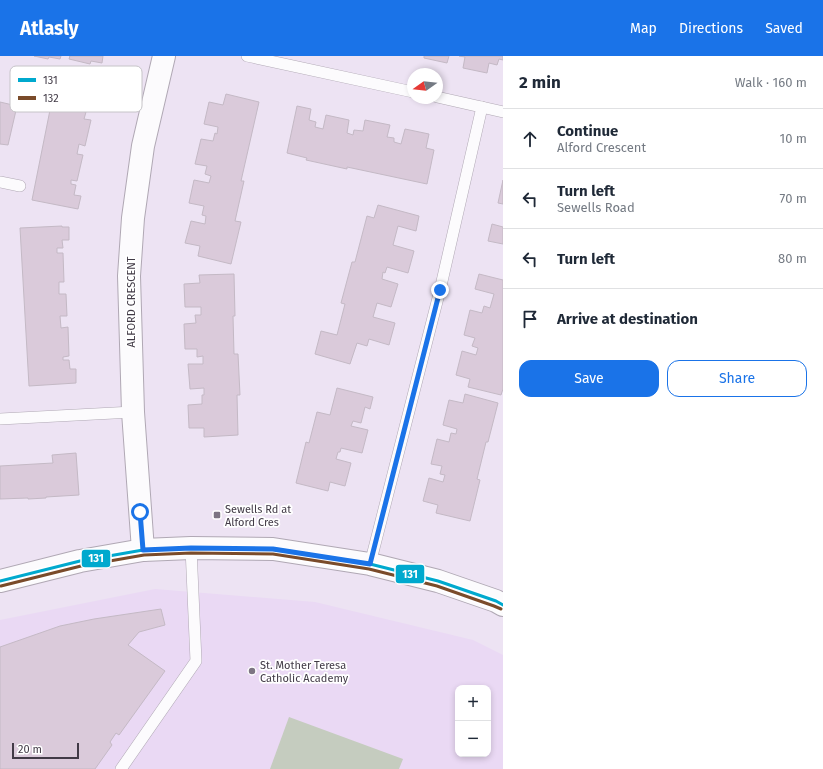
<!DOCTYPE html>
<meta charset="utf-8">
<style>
body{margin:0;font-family:"Fira Sans",sans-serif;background:#f6f6f7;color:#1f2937}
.controls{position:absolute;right:12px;bottom:12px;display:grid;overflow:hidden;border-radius:8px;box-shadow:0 2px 6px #0003}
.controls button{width:36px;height:36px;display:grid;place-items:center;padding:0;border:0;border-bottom:1px solid #e0e1e3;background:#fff;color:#1f2937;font:20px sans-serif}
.compass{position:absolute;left:407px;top:12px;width:36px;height:36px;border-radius:50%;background:#fff;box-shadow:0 2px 6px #0003;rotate:255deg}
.scale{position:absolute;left:12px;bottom:10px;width:67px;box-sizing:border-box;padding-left:4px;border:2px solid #413a46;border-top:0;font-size:11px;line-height:14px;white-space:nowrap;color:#413a46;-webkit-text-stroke:3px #fff;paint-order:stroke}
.stop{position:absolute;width:12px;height:12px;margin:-9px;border:3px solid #1a73e8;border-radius:50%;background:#fff}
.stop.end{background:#1a73e8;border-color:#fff;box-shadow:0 1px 4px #0008}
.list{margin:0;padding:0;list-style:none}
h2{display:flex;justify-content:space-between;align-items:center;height:52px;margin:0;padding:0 16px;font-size:17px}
h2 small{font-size:13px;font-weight:400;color:#747a83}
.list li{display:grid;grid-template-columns:26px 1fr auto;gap:12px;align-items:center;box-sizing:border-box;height:60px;padding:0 16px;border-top:1px solid #e0e1e3}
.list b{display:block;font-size:15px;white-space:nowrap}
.list p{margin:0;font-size:13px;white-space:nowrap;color:#747a83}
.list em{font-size:13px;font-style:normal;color:#747a83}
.actions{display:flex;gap:8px;padding:12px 16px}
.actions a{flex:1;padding:9px 0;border:1px solid #1a73e8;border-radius:12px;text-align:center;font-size:14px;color:#1a73e8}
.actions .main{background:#1a73e8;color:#fff}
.icon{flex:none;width:22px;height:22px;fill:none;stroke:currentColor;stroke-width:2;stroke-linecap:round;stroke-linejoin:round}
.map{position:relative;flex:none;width:503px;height:713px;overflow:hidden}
header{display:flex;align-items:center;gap:24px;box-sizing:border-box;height:56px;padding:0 20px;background:#1a73e8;color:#fff}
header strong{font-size:19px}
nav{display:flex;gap:22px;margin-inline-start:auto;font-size:14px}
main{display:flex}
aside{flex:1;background:#fff}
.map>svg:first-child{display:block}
.built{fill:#ead9f4;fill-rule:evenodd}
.green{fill:#c5ccbf}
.building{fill:#dacada;stroke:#c4b9c5}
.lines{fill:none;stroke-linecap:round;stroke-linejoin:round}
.service-casing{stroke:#b0a8b4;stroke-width:12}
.minor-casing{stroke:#b0a8b4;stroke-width:24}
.tertiary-casing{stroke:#b0a8b4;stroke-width:24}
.service{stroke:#fcfbfd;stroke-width:11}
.minor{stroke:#fcfbfd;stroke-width:22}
.tertiary{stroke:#fcfbfd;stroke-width:22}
.bus-1-casing{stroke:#fff;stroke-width:6}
.bus-2-casing{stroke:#fff;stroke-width:6}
.bus-1{stroke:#00a9ce;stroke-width:3}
.bus-2{stroke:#7a4b2a;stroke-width:3}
.route{stroke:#1a73e8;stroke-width:5}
.poi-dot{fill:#7d7583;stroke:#fff;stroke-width:1.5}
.labels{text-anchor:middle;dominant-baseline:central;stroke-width:3.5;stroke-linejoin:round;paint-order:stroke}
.street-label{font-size:11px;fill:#413a46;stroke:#fff}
.poi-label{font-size:11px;fill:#413a46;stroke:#fff;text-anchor:start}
.key{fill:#fff;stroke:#c6c4c8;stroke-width:1}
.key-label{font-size:11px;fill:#413a46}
.line-badge{stroke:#fff;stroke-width:1.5}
.badge-label{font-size:11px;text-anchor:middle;font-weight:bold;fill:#fff}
</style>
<header>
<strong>Atlasly</strong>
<nav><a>Map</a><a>Directions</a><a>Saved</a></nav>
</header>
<main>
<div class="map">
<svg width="503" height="713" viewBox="0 0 503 713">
<rect width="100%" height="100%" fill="#ede3f3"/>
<path class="built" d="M155,533L315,546L473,584L503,599V713H0V564ZM458,632H488V698H458Z"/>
<polygon class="green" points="289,661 403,703 399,713 270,713"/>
<g class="building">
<polygon points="34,0 61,0 60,3 49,1 48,3"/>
<polygon points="69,0 103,0 102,7 91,5 90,8 69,3 70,0"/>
<polygon points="424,0 449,0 447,7 424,2"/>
<polygon points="459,0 503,0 503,4 499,3 497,9 489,7 487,17 463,12 465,1"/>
<polygon points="226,38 259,46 241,125 244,125 235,165 241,166 231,208 198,200 200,190 185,187 191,165 205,168 206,160 202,159 204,150 189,147 194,124 209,127 211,120 205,118 207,110 195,108 201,83 213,85 215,77 217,78 218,71 204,68 209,46 223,49"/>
<polygon points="0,46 17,50 8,89 0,88"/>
<polygon points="51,49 86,56 84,63 91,64 85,90 79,88 77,98 83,99 77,125 71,124 71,128 76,129 74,139 81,140 78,153 32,144"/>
<polygon points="297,50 311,53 309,64 316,66 315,71 323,73 326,59 349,64 347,77 353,79 354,74 363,75 365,64 390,69 387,81 394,82 394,86 401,88 405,73 429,78 426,92 434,94 427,128 347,111 347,113 306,104 307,102 287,97"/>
<polygon points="503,124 503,148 498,147"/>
<polygon points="378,149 419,160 416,175 398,170 393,189 414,195 408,217 387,211 385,217 383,216 382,223 398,228 391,251 377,247 373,261 395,267 389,289 369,283 367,290 357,287 350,308 315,298 321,275 337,279 345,248 341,247 352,206 355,206 367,160 374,162"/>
<polygon points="492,168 503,171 503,188 488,185"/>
<polygon points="62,170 62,171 69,171 69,184 62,184 63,192 57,192 57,197 63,197 64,226 59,226 59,238 66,238 67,260 60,260 61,272 68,271 69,300 63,301 63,304 69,304 70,313 76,313 76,327 29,330 20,172"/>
<polygon points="234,218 235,260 233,260 234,298 238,298 240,339 237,339 238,379 204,381 204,372 189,372 188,349 202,348 202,339 204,339 204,332 190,333 188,308 203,308 203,300 197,301 197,293 185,293 184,268 196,267 195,259 201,259 201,251 185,251 184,228 200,227 199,219"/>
<polygon points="479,218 503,224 503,333 501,339 468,331 470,323 456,319 462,295 476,299 478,292 472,290 475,282 464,279 470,254 482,257 484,250 490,252 494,238 475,233"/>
<polygon points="337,332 373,341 370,353 365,351 361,367 353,365 351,370 368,374 362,397 341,392 340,396 338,396 336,403 351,407 345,430 330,426 328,435 296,427 306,386 309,387 317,356 330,359"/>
<polygon points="465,338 498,347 488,386 486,386 477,423 480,424 470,465 436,457 438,449 423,445 429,422 443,426 445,419 440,418 442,410 431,408 437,383 449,386 451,377 456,378 457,373 443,369 449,344 463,347"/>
<polygon points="76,397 79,439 46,441 46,442 28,443 28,442 0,443 0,410 53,407 52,399"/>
<polygon points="161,553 165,569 139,576 128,589 165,615 119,679 116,677 110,686 112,689 95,713 0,713 0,591 60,570 94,563"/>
</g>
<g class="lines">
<defs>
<g id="service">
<polyline points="247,0 413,36"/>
<polyline points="437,41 503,56"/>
<polyline points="0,126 20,130"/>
<polyline points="0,363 133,356"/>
<polyline points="370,508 440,234 482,51"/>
<polyline points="121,713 196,605 191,492"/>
</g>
<polyline id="minor" points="143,494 133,356 129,220 133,162 143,90 164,0"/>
<polyline id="tertiary" points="0,525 80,505 143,494 191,492 273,493 370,508 438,525 496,545 503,549"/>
</defs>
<use href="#service" class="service-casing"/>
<use href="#minor" class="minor-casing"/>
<use href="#tertiary" class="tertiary-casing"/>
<use href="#service" class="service"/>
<use href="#minor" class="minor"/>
<use href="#tertiary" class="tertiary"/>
<defs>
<polyline id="bus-1" points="0,525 80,505 143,494 191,492 273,493 370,508 438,525 496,545 503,549"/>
<polyline id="bus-2" points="1,530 81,510 144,499 191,497 273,498 369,513 437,530 494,550 501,553"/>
</defs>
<use href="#bus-1" class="bus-1-casing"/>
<use href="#bus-2" class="bus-2-casing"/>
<use href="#bus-1" class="bus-1"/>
<use href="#bus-2" class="bus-2"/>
</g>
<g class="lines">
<polyline class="route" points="140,456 143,494 191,492 273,493 370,508 440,234"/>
</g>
<g class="poi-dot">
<rect x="213" y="455" width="8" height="8" rx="2"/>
<circle cx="252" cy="615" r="4"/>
</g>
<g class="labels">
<g class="street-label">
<text transform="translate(131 246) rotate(-90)">ALFORD CRESCENT</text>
</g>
<g class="poi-label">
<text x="225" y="453">Sewells Rd at<tspan x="225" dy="13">Alford Cres</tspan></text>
<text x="260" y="609">St. Mother Teresa<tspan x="260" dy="13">Catholic Academy</tspan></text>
</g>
</g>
<rect x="10" y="10" width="132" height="46" rx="6" class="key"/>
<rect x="18" y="22" width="18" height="4" fill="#00a9ce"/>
<rect x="18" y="40" width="18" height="4" fill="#7a4b2a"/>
<g class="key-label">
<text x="43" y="28">131</text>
<text x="43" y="46">132</text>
</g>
<g class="line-badge">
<rect x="81" y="493" width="30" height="19" rx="4" fill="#00a9ce"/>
<rect x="395" y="508" width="30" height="20" rx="4" fill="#00a9ce"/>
</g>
<g class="badge-label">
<text x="96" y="506">131</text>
<text x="410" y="522">131</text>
</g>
</svg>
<div class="controls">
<button>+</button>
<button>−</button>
</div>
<svg class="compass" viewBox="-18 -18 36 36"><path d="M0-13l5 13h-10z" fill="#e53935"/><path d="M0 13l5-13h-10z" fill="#747a83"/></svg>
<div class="scale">20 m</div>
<div class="stop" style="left:140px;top:456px"></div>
<div class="stop end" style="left:440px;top:234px"></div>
</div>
<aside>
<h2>2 min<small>Walk · 160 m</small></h2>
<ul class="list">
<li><svg class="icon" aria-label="ahead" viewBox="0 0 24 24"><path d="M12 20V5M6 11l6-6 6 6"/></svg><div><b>Continue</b><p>Alford Crescent</p></div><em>10 m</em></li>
<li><svg class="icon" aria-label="left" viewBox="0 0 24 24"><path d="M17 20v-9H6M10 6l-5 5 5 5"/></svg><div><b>Turn left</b><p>Sewells Road</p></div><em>70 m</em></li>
<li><svg class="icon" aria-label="left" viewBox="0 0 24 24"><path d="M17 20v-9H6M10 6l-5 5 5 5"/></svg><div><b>Turn left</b></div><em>80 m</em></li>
<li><svg class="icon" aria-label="arrive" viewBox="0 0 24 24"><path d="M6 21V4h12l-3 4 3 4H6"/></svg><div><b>Arrive at destination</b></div></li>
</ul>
<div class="actions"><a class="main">Save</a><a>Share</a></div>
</aside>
</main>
